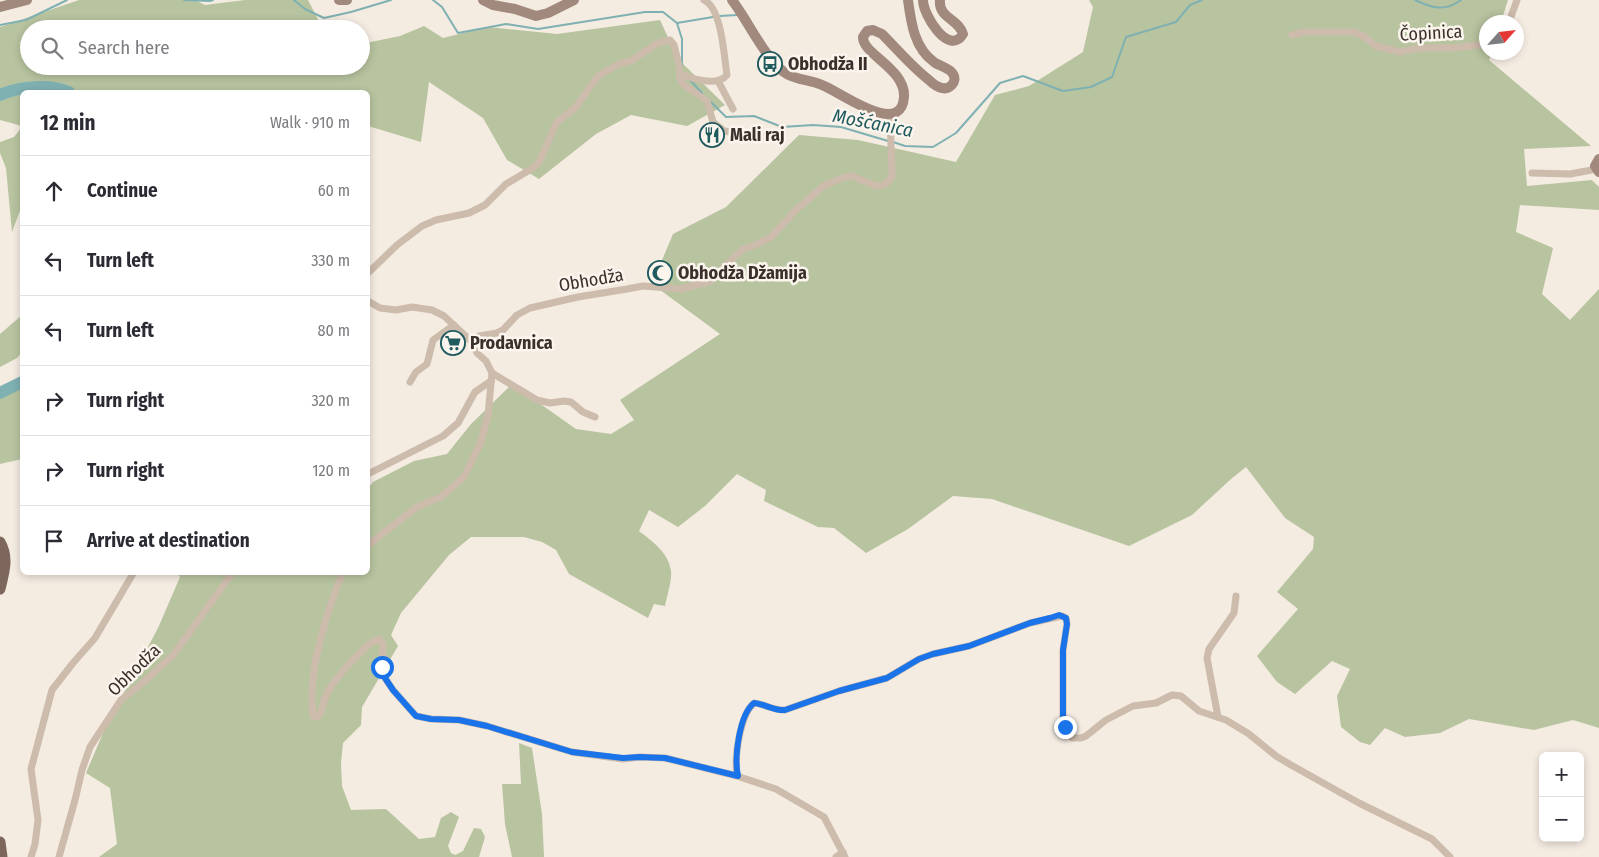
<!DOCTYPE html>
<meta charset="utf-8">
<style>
body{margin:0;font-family:"Fira Sans Condensed",sans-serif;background:#f2f2f3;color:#2b2b33}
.controls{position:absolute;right:15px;bottom:15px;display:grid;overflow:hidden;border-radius:8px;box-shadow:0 2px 8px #0003}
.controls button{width:45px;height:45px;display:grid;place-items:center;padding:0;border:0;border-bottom:1px solid #e1e1e2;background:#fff;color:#2b2b33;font:25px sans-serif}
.compass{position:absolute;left:1479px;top:15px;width:45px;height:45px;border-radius:50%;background:#fff;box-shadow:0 2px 8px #0003;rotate:63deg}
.stop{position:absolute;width:15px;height:15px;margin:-11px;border:4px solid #1a73e8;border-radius:50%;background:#fff}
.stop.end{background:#1a73e8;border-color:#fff;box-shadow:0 1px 5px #0008}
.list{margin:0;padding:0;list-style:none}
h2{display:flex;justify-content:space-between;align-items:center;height:65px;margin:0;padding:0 20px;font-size:21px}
h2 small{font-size:16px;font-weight:400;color:#7c7c81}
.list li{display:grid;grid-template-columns:32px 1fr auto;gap:15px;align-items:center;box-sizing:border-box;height:70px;padding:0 20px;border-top:1px solid #e1e1e2}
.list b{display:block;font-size:19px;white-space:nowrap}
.list em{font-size:16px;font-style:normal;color:#7c7c81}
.icon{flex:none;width:28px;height:28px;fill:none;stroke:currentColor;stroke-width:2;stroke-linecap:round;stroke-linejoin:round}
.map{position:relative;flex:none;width:1599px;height:857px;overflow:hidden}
.search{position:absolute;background:#fff;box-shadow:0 2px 8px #0003;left:20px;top:20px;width:350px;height:55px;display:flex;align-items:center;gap:12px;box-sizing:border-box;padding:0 18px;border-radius:28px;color:#7c7c81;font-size:19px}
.panel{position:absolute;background:#fff;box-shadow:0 2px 8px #0003;left:20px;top:90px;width:350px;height:485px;border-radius:8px}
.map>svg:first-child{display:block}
.green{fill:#b8c4a0}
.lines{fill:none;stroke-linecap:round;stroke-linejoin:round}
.stream{stroke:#7fb0b2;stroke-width:2}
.river{stroke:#7fb0b2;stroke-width:12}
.street{stroke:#cdbbac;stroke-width:7}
.secondary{stroke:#a18a7d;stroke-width:10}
.primary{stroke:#7d675c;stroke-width:11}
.route{stroke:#1a73e8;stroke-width:6}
.labels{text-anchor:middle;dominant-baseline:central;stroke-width:5;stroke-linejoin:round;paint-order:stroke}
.street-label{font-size:18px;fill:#3b302b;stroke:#fbf5ee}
.poi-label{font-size:18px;font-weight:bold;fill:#3b302b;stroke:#fbf5ee;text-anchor:start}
.water-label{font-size:19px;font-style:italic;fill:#1f5a5e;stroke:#fbf5ee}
</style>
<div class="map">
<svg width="1599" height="857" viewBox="0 0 1599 857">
<rect width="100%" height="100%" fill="#f4ebe1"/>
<g class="green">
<polygon points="79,0 195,0 205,5 245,0 308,0 323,29 29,29 29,66 361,66 361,44 400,36 424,26 443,38 488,27 557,34 660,20 678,59 725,105 687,126 631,115 596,134 539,179 507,160 483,118 429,82 421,142 368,126 368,92 22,92 22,126 0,120 0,27"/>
<path d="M1089,0H1508L1501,22H1486V52L1492,53L1489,60L1591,146L1524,149L1527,186L1592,180L1599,187V210L1520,205L1516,232L1553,248L1542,294L1570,320L1599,289V728L1573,720L1534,730L1469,719L1440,733L1405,737L1385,728L1370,745L1360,742L1341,727L1337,696L1350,669L1332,661L1295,694L1277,682L1257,656L1298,609L1277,592L1313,549L1314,537L1285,518L1246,467L1231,479L1192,515L1129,546L992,499L953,496L908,529L866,553L834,528L818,527L764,501L766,490L737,474L705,506L678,527L649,510L639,531C652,541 669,553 671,571C672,582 667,595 665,606L654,604L648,618L569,574L556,550L542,542L524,537H471L449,555L401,613L391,635L398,646L362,707L361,725L343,743L341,763L342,786L351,810L386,809L419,839L435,837L441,818L451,812L459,817L448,846L451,853L455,855L463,851L474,828L481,829L485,837L479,857H99L117,844L110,788L86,773L106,726L158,628L180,577L177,573L368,572V488L373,482L414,461L447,454L471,424L512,384L576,429L611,434L634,420L620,400L720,334L652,284L673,234L726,207L799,135L858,140L956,162L995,95L1029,86L1083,52L1093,7Z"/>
<polygon points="22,127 21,208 12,232 6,168 0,153 0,142 14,137"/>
<polygon points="22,315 22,352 17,358 0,367 0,334"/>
<polygon points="22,385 22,459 0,464 0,399"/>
<polygon points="519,743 532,748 542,814 544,857 512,857 505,824 502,784 521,784"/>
</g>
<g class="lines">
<g class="stream">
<polyline points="184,0 210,1 213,0"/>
<polyline points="294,0 305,9 324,18 351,12 391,0"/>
<polyline points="433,0 442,7 458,33 506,24 538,29 645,12 663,12 677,23 682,39 682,66"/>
<path d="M1415,0C1432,8 1445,12 1461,0"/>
<polyline points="720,16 737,15"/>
<polyline points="677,23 713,17"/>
<polyline points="0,25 26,20 67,0"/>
<polyline points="690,80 702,93"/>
<polyline points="711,102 726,117 754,116 782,127 813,125 841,127 888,141"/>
<polyline points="893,142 905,146 933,147 956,133 1000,83 1023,76 1063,91 1091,87 1112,77 1126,37 1176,22 1190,5 1202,0"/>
</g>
<g class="river">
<path d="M0,95C21,86 48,84 69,92"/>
<polyline points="0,393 22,382"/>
</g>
<g class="street">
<polyline points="1509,22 1517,0"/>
<polyline points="1292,35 1304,32 1354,32 1365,37 1376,46 1400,52 1420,48 1453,48 1486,44"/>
<path d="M680,74C693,79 717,87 727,75C724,57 722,8 704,0"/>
<polyline points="718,81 733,109"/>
<polyline points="1532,173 1570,174 1597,169"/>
<polyline points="368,273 397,245 422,226 436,220 469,213 485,205 506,184 533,168 539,162 557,122 576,107 598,76 621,63 631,61 658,43 670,40 674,45 679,65 680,79 684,85 707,101 713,122 724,131 780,139"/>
<polyline points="368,301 380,308 396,310 412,307 432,310 444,316 472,342 477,353 486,361 492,373 488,415 481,442 464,477 441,497 417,507 368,545"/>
<polyline points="472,342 479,336 497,333 503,330 517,315 530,308 578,297 627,289 643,286 681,289 711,281 733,258 743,249 758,244 771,237 798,208 825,185 845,177 852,176 876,186 883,185 889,181 892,176 890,115"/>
<polyline points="492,373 537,400 550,403 564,401 571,402 583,412 595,417"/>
<polyline points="410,382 416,372 427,364 433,340 454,325"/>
<polyline points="368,474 443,436 458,423 475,392 491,381"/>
<path d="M343,572C326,614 307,670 313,715L316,717L319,716C323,708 324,700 327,693C334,680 366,642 379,639L383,644L382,667L385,678L393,690L416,716L431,719L459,720L487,726L572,752L623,759L640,757L665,758L737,776L776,789L824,817L845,857"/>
<polyline points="1218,717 1207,658 1209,649 1234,613 1236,596"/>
<path d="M737,776C734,758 740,715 754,703C765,704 774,711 785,710L839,691L887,678L919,659L933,654L969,646L1030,623L1062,616L1066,618L1067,624L1063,650V721L1069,734L1072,738H1081L1086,736L1106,720L1133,706L1156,703L1172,695L1181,696L1199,711L1226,720L1249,734L1276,756L1291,765L1359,803L1432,839L1450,857"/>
<polyline points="31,857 35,844 38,820 31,769 52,690 73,663 95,638 134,572"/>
<polyline points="59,857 75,800 82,770 90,747 121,700 147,679 174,654 233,572"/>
<polyline points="836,857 843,852"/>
</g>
<g class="secondary">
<polyline points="339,0 347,0"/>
<polyline points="483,0 493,5 515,9 536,16 548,13 574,0"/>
<path d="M732,0C748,21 759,47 777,66C791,81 805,78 822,85C839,91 901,139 904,97C906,69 862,54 863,37L867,31L873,30L882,34C897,49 912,67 929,80C932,83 937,87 942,88C949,90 958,82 953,74C950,68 939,66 934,62C914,48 911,22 908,0"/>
<path d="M923,0C923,15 949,57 963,34C959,19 938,18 940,0"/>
<polyline points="0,7 27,0"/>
<polyline points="1599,159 1595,166 1599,172"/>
</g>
<g class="primary">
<path d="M0,542C9,558 4,572 0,589"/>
<polyline points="0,842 2,857"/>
</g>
</g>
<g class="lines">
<path class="route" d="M382,667L385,678L393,690L416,716L431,719L459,720L487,726L572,752L623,758L640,757L665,758L738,776C734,758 739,715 754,703C765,704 774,711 785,710L839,691L887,678L919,659L933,654L969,646L1030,623L1050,618L1059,615L1066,618L1067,624L1063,650V721L1065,727"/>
</g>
<defs>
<symbol id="bus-ring" viewBox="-11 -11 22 22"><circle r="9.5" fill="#fbf5ee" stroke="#1f5a5e" stroke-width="1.5"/><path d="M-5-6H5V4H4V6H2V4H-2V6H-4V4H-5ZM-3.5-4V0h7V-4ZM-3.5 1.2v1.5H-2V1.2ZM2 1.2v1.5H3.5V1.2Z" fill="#1f5a5e"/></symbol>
<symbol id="restaurant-ring" viewBox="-11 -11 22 22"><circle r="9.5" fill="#fbf5ee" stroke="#1f5a5e" stroke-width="1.5"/><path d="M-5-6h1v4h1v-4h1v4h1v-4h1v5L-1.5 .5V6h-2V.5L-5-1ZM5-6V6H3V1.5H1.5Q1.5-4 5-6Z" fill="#1f5a5e"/></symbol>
<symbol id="mosque-ring" viewBox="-11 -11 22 22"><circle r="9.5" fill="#fbf5ee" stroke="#1f5a5e" stroke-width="1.5"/><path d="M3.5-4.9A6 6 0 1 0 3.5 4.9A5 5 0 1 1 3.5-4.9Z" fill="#1f5a5e"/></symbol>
<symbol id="supermarket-ring" viewBox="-11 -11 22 22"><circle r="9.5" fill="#fbf5ee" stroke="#1f5a5e" stroke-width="1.5"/><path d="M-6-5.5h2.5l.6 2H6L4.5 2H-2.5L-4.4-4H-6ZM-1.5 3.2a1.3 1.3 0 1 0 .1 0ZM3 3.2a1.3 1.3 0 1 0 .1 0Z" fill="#1f5a5e"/></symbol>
</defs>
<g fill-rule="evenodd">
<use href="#bus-ring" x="756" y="50" width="28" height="28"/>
<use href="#restaurant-ring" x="698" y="121" width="28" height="28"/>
<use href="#mosque-ring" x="646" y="259" width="28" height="28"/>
<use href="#supermarket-ring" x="439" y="329" width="28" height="28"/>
</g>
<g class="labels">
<g class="street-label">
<text transform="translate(1431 33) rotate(-3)">Čopinica</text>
<text transform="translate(591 280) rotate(-10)">Obhodža</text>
<text transform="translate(134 670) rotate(-44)">Obhodža</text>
</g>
<g class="poi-label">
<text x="788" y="64">Obhodža II</text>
<text x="730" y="135">Mali raj</text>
<text x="678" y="273">Obhodža Džamija</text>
<text x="470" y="343">Prodavnica</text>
</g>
<g class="water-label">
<text transform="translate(873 123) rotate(11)">Mošćanica</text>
</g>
</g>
</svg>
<div class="controls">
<button>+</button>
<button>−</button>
</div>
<svg class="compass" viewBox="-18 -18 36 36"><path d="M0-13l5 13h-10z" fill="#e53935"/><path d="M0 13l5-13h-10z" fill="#7c7c81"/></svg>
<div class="stop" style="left:382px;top:667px"></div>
<div class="stop end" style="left:1065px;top:727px"></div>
<div class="search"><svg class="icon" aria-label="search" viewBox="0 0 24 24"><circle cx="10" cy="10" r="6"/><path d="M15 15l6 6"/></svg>Search here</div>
<section class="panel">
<h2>12 min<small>Walk · 910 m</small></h2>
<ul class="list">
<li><svg class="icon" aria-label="ahead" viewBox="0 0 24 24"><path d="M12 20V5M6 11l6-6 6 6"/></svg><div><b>Continue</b></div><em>60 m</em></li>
<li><svg class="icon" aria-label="left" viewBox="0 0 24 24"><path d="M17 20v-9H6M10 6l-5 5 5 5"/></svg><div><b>Turn left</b></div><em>330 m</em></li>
<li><svg class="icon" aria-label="left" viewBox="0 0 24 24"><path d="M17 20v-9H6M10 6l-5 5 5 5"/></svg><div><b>Turn left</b></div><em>80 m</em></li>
<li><svg class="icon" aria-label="right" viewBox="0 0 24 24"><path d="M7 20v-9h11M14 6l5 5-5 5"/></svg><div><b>Turn right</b></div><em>320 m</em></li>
<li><svg class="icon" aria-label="right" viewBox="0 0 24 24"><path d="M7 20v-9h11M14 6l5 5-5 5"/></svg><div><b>Turn right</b></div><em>120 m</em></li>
<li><svg class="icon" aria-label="arrive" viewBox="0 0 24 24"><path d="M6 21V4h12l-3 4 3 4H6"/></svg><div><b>Arrive at destination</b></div></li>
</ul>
</section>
</div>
